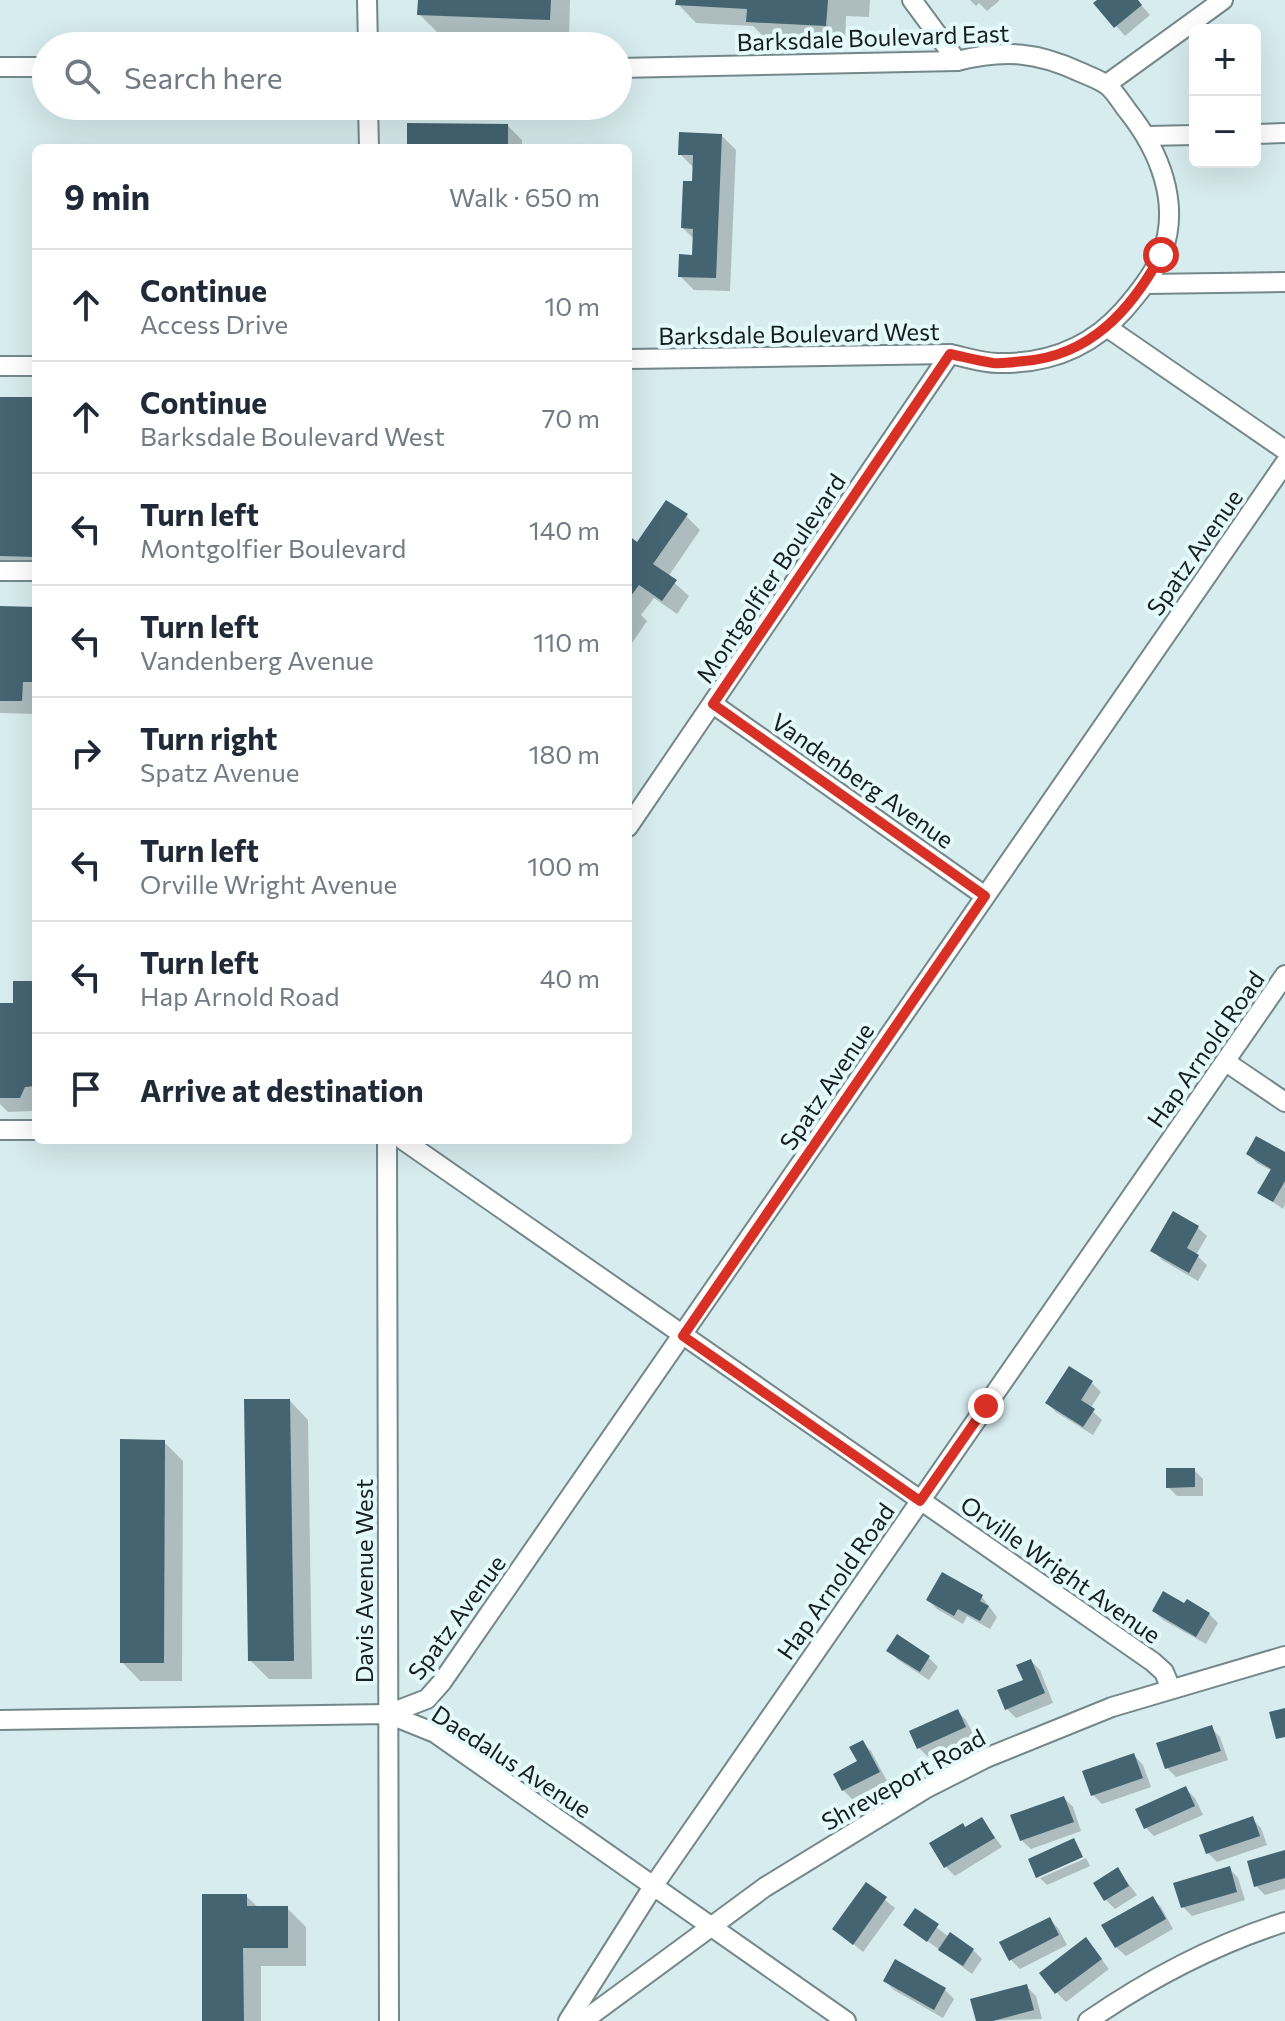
<!DOCTYPE html>
<meta charset="utf-8">
<style>
body{margin:0;font-family:Commissioner,sans-serif;background:#f6f6f7;color:#1f2937}
.controls{position:absolute;right:24px;top:24px;display:grid;overflow:hidden;border-radius:12px;box-shadow:0 8px 32px #0002}
.controls button{width:72px;height:72px;display:grid;place-items:center;padding:0;border:0;border-bottom:2px solid #e0e1e3;background:#fff;color:#1f2937;font:40px sans-serif}
.stop{position:absolute;width:24px;height:24px;margin:-18px;border:6px solid #d93025;border-radius:50%;background:#fff}
.stop.end{background:#d93025;border-color:#fff;box-shadow:0 2px 8px #0008}
.list{margin:0;padding:0;list-style:none}
h2{display:flex;justify-content:space-between;align-items:center;height:104px;margin:0;padding:0 32px;font-size:34px}
h2 small{font-size:26px;font-weight:400;color:#747a83}
.list li{display:grid;grid-template-columns:52px 1fr auto;gap:24px;align-items:center;box-sizing:border-box;height:112px;padding:0 32px;border-top:2px solid #e0e1e3}
.list b{display:block;font-size:30px;white-space:nowrap}
.list p{margin:0;font-size:26px;white-space:nowrap;color:#747a83}
.list em{font-size:26px;font-style:normal;color:#747a83}
.icon{flex:none;width:44px;height:44px;fill:none;stroke:currentColor;stroke-width:2;stroke-linecap:round;stroke-linejoin:round}
.map{position:relative;flex:none;width:1285px;height:2021px;overflow:hidden}
.search{position:absolute;background:#fff;box-shadow:0 8px 32px #0002;left:32px;top:32px;width:600px;height:88px;display:flex;align-items:center;gap:20px;box-sizing:border-box;padding:0 28px;border-radius:44px;color:#747a83;font-size:30px}
.panel{position:absolute;background:#fff;box-shadow:0 8px 32px #0002;left:32px;top:144px;width:600px;height:1000px;border-radius:12px}
.map>svg:first-child{display:block}
.shadow{fill:#0003}
.building{fill:#456472}
.lines{fill:none;stroke-linecap:round;stroke-linejoin:round}
.minor-casing{stroke:#74888a;stroke-width:22}
.minor{stroke:#fff;stroke-width:18}
.route{stroke:#d93025;stroke-width:10}
.labels{text-anchor:middle;dominant-baseline:central;stroke-width:8;stroke-linejoin:round;paint-order:stroke}
.street-label{font-size:24px;fill:#161e1f;stroke:#e4f9fc}
</style>
<div class="map">
<svg width="1285" height="2021" viewBox="0 0 1285 2021">
<rect width="100%" height="100%" fill="#d7ecef"/>
<g class="shadow">
<polygon points="420,0 570,0 569,38 438,33 419,14"/>
<polygon points="678,0 870,0 869,17 846,16 845,44 767,40 753,26 696,23 678,4"/>
<polygon points="970,0 999,0 999,1 987,11 979,3 976,6"/>
<polygon points="1100,0 1137,0 1150,15 1125,36 1096,3"/>
<polygon points="508,126 522,140 522,148 409,148"/>
<polygon points="722,136 736,150 730,291 694,290 680,276 694,257 695,240 683,228 694,183 694,168 680,154"/>
<polygon points="0,399 36,399 36,575 0,574"/>
<polygon points="686,516 700,530 668,577 689,596 677,614 654,598 641,615 647,621 628,649 628,538 638,544"/>
<polygon points="0,608 36,609 36,714 0,713"/>
<polygon points="36,983 36,1107 34,1111 8,1112 0,1104 0,1005 15,1005"/>
<polygon points="1248,1154 1285,1154 1285,1205 1283,1209 1260,1193 1272,1171 1257,1163"/>
<polygon points="1198,1228 1207,1236 1196,1255 1207,1265 1198,1281 1162,1260 1153,1251"/>
<polygon points="1092,1383 1101,1392 1090,1409 1102,1420 1093,1435 1056,1412 1047,1403"/>
<polygon points="290,1401 308,1420 312,1679 269,1679 250,1660"/>
<polygon points="164,1442 183,1461 182,1681 140,1681 122,1662"/>
<polygon points="1194,1470 1203,1479 1203,1496 1177,1496 1168,1487"/>
<polygon points="982,1597 997,1617 990,1629 967,1616 963,1624 937,1609 928,1600"/>
<polygon points="1185,1606 1209,1614 1218,1623 1206,1644 1163,1620 1154,1611"/>
<polygon points="897,1637 929,1658 938,1667 929,1680 898,1660 889,1651"/>
<polygon points="1031,1661 1040,1670 1053,1703 1016,1718 1007,1709 1025,1681"/>
<polygon points="957,1711 966,1720 974,1736 928,1757 919,1748"/>
<polygon points="1211,1728 1220,1737 1228,1760 1176,1777 1167,1768"/>
<polygon points="862,1742 871,1751 887,1781 852,1799 843,1790 860,1762"/>
<polygon points="1134,1755 1143,1765 1151,1787 1102,1804 1093,1795"/>
<polygon points="1186,1789 1195,1798 1203,1815 1154,1836 1145,1827"/>
<polygon points="1064,1798 1073,1807 1081,1831 1031,1849 1021,1840"/>
<polygon points="982,1819 1002,1847 955,1876 946,1867 966,1829"/>
<polygon points="1252,1819 1261,1828 1267,1845 1217,1862 1208,1853"/>
<polygon points="1285,1852 1285,1889 1265,1895 1256,1886"/>
<polygon points="1086,1858 1090,1866 1047,1885 1040,1878"/>
<polygon points="1229,1868 1238,1878 1245,1900 1192,1916 1183,1907"/>
<polygon points="1118,1870 1137,1895 1115,1909 1106,1900"/>
<polygon points="866,1885 895,1908 863,1952 835,1929"/>
<polygon points="246,1896 259,1908 287,1908 306,1927 306,1966 261,1966 261,2021 204,2021"/>
<polygon points="1152,1898 1161,1907 1173,1929 1126,1956 1116,1947 1104,1926"/>
<polygon points="915,1911 949,1937 973,1950 982,1959 972,1974 906,1925"/>
<polygon points="1049,1919 1058,1928 1067,1945 1020,1969 1011,1960"/>
<polygon points="1094,1949 1109,1969 1066,2002 1057,1993"/>
<polygon points="896,1961 945,1990 954,1999 943,2018 894,1990 885,1981"/>
<polygon points="1027,1987 1036,1996 1042,2019 978,2021"/>
</g>
<g class="building">
<polygon points="418,0 551,0 550,20 417,15"/>
<polygon points="676,0 828,0 826,26 746,22 747,9 675,5"/>
<polygon points="1097,0 1138,0 1142,5 1114,28 1093,3"/>
<polygon points="407,123 508,124 508,148 407,148"/>
<polygon points="679,132 722,134 716,278 678,277 679,254 692,255 693,229 681,228 683,181 692,181 693,155 678,155"/>
<polygon points="0,397 36,397 36,557 0,556"/>
<polygon points="666,500 688,514 653,564 677,580 662,601 639,585 628,600 628,535 637,542"/>
<polygon points="0,606 36,607 36,682 23,682 22,701 0,701"/>
<polygon points="13,981 36,981 36,1003 33,1003 36,1086 25,1087 20,1098 0,1098 0,1003 13,1003"/>
<polygon points="1256,1136 1285,1152 1285,1181 1273,1202 1257,1193 1271,1169 1246,1154"/>
<polygon points="1173,1211 1199,1226 1187,1248 1199,1255 1189,1273 1150,1251"/>
<polygon points="1069,1366 1093,1381 1081,1400 1095,1409 1083,1427 1045,1403"/>
<polygon points="244,1399 290,1399 294,1661 248,1661"/>
<polygon points="120,1439 165,1440 164,1663 120,1663"/>
<polygon points="1166,1468 1195,1468 1195,1487 1166,1488"/>
<polygon points="942,1572 983,1595 980,1601 989,1606 980,1621 958,1609 954,1616 926,1600"/>
<polygon points="1163,1591 1184,1603 1187,1599 1210,1613 1196,1637 1152,1611"/>
<polygon points="897,1634 930,1656 920,1672 886,1651"/>
<polygon points="1031,1659 1045,1693 1005,1710 997,1690 1023,1680 1016,1665"/>
<polygon points="1285,1708 1285,1737 1276,1739 1269,1712"/>
<polygon points="958,1709 966,1727 917,1749 909,1731"/>
<polygon points="1212,1725 1221,1751 1165,1769 1156,1743"/>
<polygon points="863,1740 880,1772 842,1791 833,1774 857,1761 849,1747"/>
<polygon points="1134,1753 1143,1778 1091,1796 1082,1771"/>
<polygon points="1186,1786 1195,1806 1144,1829 1135,1809"/>
<polygon points="1064,1796 1074,1822 1020,1841 1010,1815"/>
<polygon points="1253,1816 1260,1836 1206,1854 1199,1835"/>
<polygon points="982,1817 995,1838 944,1868 929,1843 963,1823 965,1827"/>
<polygon points="1074,1838 1083,1857 1036,1878 1028,1859"/>
<polygon points="1285,1850 1285,1878 1254,1887 1247,1861"/>
<polygon points="1230,1866 1237,1892 1181,1908 1173,1883"/>
<polygon points="1118,1867 1129,1886 1104,1901 1093,1883"/>
<polygon points="866,1882 887,1897 853,1945 832,1929"/>
<polygon points="202,1894 247,1894 247,1906 288,1906 288,1948 243,1948 244,2021 202,2021"/>
<polygon points="1153,1896 1166,1919 1115,1948 1101,1925"/>
<polygon points="915,1908 939,1924 927,1942 903,1925"/>
<polygon points="1050,1917 1059,1935 1009,1961 999,1942"/>
<polygon points="950,1932 974,1949 963,1966 938,1950"/>
<polygon points="1086,1937 1102,1959 1055,1994 1039,1973"/>
<polygon points="895,1959 946,1988 934,2010 883,1981"/>
<polygon points="1027,1984 1034,2010 993,2021 976,2021 970,1999"/>
</g>
<g class="lines">
<defs>
<g id="minor">
<polyline points="367,0 368,46"/>
<polyline points="912,0 957,61"/>
<polyline points="0,67 46,67"/>
<path d="M618,68L957,61C1004,49 1037,52 1080,72C1089,76 1101,80 1108,86C1115,92 1121,102 1127,110C1159,150 1182,204 1161,256C1152,277 1137,295 1123,311C1090,348 1047,364 998,363C982,363 965,357 950,354L628,359"/>
<polyline points="1107,84 1223,0"/>
<polyline points="368,106 369,148"/>
<polyline points="1255,134 1285,133"/>
<polyline points="1147,136 1195,135"/>
<polyline points="1145,284 1285,282"/>
<polyline points="1108,328 1285,450"/>
<polyline points="0,366 36,366"/>
<polyline points="0,571 36,571"/>
<polyline points="713,704 985,896"/>
<polyline points="628,827 950,354"/>
<polyline points="1226,1062 1285,1102"/>
<polyline points="0,1130 36,1130"/>
<polyline points="387,1140 389,2021"/>
<polyline points="403,1140 1153,1662 1164,1672 1171,1689"/>
<polyline points="388,1714 427,1699 442,1682 1285,463"/>
<polyline points="0,1720 388,1714 435,1733 846,2021"/>
<polyline points="568,2021 654,1885 1285,975"/>
<polyline points="583,2021 765,1887 925,1789 986,1758 1112,1707 1285,1656"/>
<path d="M1088,2021C1150,1978 1213,1945 1285,1922"/>
</g>
</defs>
<use href="#minor" class="minor-casing"/>
<use href="#minor" class="minor"/>
</g>
<g class="lines">
<path class="route" d="M986,1406L920,1501L683,1336L985,896L713,704L950,354C964,357 979,361 993,363C1003,364 1014,362 1024,361C1090,356 1131,310 1161,255"/>
</g>
<g class="labels">
<g class="street-label">
<text transform="translate(873 37) rotate(-2)">Barksdale Boulevard East</text>
<text transform="translate(799 333) rotate(-1)">Barksdale Boulevard West</text>
<text transform="translate(1194 552) rotate(-55)">Spatz Avenue</text>
<text transform="translate(770 578) rotate(-56)">Montgolfier Boulevard</text>
<text transform="translate(863 780) rotate(35)">Vandenberg Avenue</text>
<text transform="translate(1205 1049) rotate(-55)">Hap Arnold Road</text>
<text transform="translate(826 1086) rotate(-56)">Spatz Avenue</text>
<text transform="translate(1061 1569) rotate(35)">Orville Wright Avenue</text>
<text transform="translate(363 1581) rotate(-90)">Davis Avenue West</text>
<text transform="translate(835 1581) rotate(-55)">Hap Arnold Road</text>
<text transform="translate(456 1617) rotate(-54)">Spatz Avenue</text>
<text transform="translate(512 1761) rotate(33)">Daedalus Avenue</text>
<text transform="translate(903 1779) rotate(-29)">Shreveport Road</text>
</g>
</g>
</svg>
<div class="controls">
<button>+</button>
<button>−</button>
</div>
<div class="stop" style="left:1161px;top:255px"></div>
<div class="stop end" style="left:986px;top:1406px"></div>
<div class="search"><svg class="icon" aria-label="search" viewBox="0 0 24 24"><circle cx="10" cy="10" r="6"/><path d="M15 15l6 6"/></svg>Search here</div>
<section class="panel">
<h2>9 min<small>Walk · 650 m</small></h2>
<ul class="list">
<li><svg class="icon" aria-label="ahead" viewBox="0 0 24 24"><path d="M12 20V5M6 11l6-6 6 6"/></svg><div><b>Continue</b><p>Access Drive</p></div><em>10 m</em></li>
<li><svg class="icon" aria-label="ahead" viewBox="0 0 24 24"><path d="M12 20V5M6 11l6-6 6 6"/></svg><div><b>Continue</b><p>Barksdale Boulevard West</p></div><em>70 m</em></li>
<li><svg class="icon" aria-label="left" viewBox="0 0 24 24"><path d="M17 20v-9H6M10 6l-5 5 5 5"/></svg><div><b>Turn left</b><p>Montgolfier Boulevard</p></div><em>140 m</em></li>
<li><svg class="icon" aria-label="left" viewBox="0 0 24 24"><path d="M17 20v-9H6M10 6l-5 5 5 5"/></svg><div><b>Turn left</b><p>Vandenberg Avenue</p></div><em>110 m</em></li>
<li><svg class="icon" aria-label="right" viewBox="0 0 24 24"><path d="M7 20v-9h11M14 6l5 5-5 5"/></svg><div><b>Turn right</b><p>Spatz Avenue</p></div><em>180 m</em></li>
<li><svg class="icon" aria-label="left" viewBox="0 0 24 24"><path d="M17 20v-9H6M10 6l-5 5 5 5"/></svg><div><b>Turn left</b><p>Orville Wright Avenue</p></div><em>100 m</em></li>
<li><svg class="icon" aria-label="left" viewBox="0 0 24 24"><path d="M17 20v-9H6M10 6l-5 5 5 5"/></svg><div><b>Turn left</b><p>Hap Arnold Road</p></div><em>40 m</em></li>
<li><svg class="icon" aria-label="arrive" viewBox="0 0 24 24"><path d="M6 21V4h12l-3 4 3 4H6"/></svg><div><b>Arrive at destination</b></div></li>
</ul>
</section>
</div>
